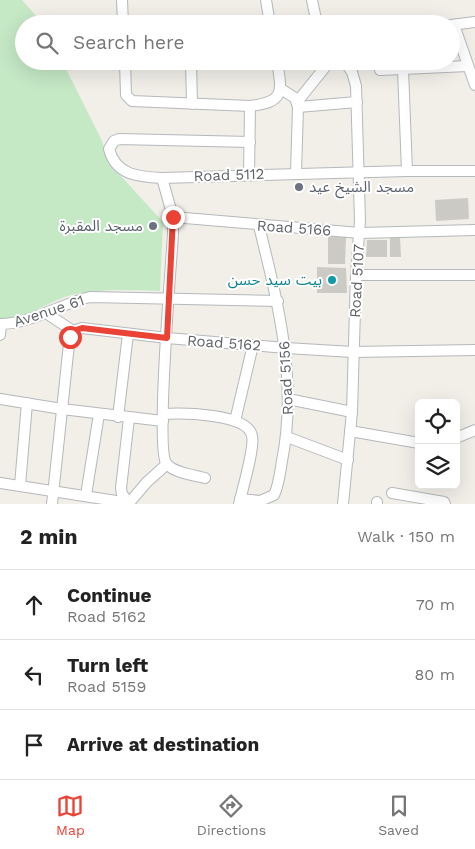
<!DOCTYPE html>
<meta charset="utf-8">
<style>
body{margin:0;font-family:"Work Sans","Noto Sans Arabic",sans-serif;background:#f2f2f2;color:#222}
.controls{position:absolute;right:15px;bottom:15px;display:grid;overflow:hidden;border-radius:8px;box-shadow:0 5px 20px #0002}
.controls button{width:45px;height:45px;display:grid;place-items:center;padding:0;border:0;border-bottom:1px solid #e0e0e0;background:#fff;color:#222;font:25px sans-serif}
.stop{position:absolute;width:15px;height:15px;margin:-11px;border:4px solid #ea4335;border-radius:50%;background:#fff}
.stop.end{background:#ea4335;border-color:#fff;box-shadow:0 1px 5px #0008}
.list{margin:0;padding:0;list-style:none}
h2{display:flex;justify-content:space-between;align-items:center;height:65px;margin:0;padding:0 20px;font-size:21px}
h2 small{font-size:16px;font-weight:400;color:#767676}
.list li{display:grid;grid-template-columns:32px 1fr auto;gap:15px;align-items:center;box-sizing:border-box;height:70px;padding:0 20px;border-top:1px solid #e0e0e0}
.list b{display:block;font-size:19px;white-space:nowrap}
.list p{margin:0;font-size:16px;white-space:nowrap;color:#767676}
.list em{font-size:16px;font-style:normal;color:#767676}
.icon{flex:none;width:28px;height:28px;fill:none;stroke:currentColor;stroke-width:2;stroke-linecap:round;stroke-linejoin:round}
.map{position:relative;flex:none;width:475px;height:504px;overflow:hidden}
.search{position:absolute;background:#fff;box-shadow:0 5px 20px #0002;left:15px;right:15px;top:15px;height:55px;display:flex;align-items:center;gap:12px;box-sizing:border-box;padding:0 18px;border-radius:28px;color:#767676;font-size:19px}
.sheet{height:275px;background:#fff}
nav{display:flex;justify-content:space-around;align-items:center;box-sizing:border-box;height:70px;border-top:1px solid #e0e0e0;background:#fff;font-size:14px;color:#767676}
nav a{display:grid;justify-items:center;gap:2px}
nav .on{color:#ea4335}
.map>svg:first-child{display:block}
.green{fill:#c5e8c5}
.building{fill:#cccac5}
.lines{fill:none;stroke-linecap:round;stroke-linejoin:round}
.minor-casing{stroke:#b5b8bc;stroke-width:12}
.minor{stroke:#fff;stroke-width:10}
.route{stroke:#ea4335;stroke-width:6}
.worship-dot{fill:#6b7280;stroke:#fff;stroke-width:2}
.culture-dot{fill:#0f9aa8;stroke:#fff;stroke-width:2}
.labels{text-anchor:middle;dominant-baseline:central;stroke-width:4;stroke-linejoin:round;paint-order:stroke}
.street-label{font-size:15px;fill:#5f6368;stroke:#fff}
.worship-label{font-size:15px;fill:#5b616d;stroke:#fff;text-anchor:start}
.culture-label{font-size:15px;fill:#0d838f;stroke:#fff;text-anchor:end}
</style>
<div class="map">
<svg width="475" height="504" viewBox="0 0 475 504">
<rect width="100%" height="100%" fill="#f1efe8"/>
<path class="green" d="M0,0H22L43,24H24V61H62L102,141L108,162L163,222L160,291C129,290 98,288 68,296C45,303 24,321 0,318Z"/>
<g class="building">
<polygon points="468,198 469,219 436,221 435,200"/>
<polygon points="328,236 346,237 345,264 328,264"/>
<polygon points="390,236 400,236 401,257 390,257"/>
<polygon points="367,240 387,240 387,257 366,257"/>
<polygon points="317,267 346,268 347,293 317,293"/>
</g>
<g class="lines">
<defs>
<g id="minor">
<polyline points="122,0 123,24"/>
<polyline points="266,0 270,24"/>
<polyline points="312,0 317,24"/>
<polyline points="451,25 475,22"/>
<polyline points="454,25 475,85"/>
<path d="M125,61L126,95L132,101L250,106C285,102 282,92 277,61"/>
<polyline points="191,61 192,104"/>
<polyline points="380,70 468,66"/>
<polyline points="281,89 295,98 298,107 296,173"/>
<polyline points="297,102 330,61"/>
<polyline points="298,107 357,102"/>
<polyline points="407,171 475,171"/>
<polyline points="249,174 250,106"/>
<polyline points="162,178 407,171 403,70"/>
<polyline points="173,217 360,233 475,230"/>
<polyline points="356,275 475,275"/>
<polyline points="46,313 73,331"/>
<path d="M0,324C31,324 60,304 90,297L278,301"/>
<polyline points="73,331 82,328 167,338 286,348 353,352 475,350"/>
<polyline points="0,335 1,324"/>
<polyline points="0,399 62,409 163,421"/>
<polyline points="288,399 352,412"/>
<path d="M163,414C181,413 248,413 252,436C255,447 242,491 239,504"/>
<polyline points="118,417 128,334"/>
<polyline points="129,418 121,488 122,494 130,504"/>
<polyline points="235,421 253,345"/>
<polyline points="350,431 419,443"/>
<polyline points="287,437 348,460"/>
<polyline points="456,438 475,430"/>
<path d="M205,478C194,475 173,473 166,463C156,446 171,266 173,234V217L162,178C140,177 116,176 109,149L114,141L119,139L250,142"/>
<polyline points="0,483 129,503 147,482 167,464"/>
<polyline points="20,485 27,403"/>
<polyline points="392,493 444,502 445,504"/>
<polyline points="86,495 99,414"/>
<path d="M240,499L260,501L274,495C279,485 280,472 282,461C298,381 278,303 259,226"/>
<polyline points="52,504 69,344 73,331"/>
<polyline points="343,504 352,412 356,275 360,221 356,86 352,72 344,61"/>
<polyline points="377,504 377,502"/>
</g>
</defs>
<use href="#minor" class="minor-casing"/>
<use href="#minor" class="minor"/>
</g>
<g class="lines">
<polyline class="route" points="70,337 73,331 82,328 167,338 173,217"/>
</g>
<g class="worship-dot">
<circle cx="299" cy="187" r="5"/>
<circle cx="153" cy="226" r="5"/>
</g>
<circle class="culture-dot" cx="332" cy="280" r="5"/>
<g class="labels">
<g class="street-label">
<text transform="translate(229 175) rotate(-2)">Road 5112</text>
<text transform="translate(294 228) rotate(4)">Road 5166</text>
<text transform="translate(357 281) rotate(-87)">Road 5107</text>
<text transform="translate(49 311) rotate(-18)">Avenue 61</text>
<text transform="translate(224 343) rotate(4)">Road 5162</text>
<text transform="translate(286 378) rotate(-93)">Road 5156</text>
</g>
<g class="worship-label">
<text x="309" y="187">مسجد الشيخ عيد</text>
<text x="143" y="226" text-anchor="end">مسجد المقبرة</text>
</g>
<g class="culture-label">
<text x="322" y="280">بيت سيد حسن</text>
</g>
</g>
</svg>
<div class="controls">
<button><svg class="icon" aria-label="locate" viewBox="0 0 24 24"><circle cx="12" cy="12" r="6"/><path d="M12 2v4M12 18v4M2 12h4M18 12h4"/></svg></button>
<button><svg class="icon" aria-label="layers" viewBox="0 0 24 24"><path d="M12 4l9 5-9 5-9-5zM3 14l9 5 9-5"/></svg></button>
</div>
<div class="stop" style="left:70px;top:337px"></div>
<div class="stop end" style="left:173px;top:217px"></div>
<div class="search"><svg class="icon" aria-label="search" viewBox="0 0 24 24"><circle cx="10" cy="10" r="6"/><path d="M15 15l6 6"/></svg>Search here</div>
</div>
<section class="sheet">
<h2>2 min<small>Walk · 150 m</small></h2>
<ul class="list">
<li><svg class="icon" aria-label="ahead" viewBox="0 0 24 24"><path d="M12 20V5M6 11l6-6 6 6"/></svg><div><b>Continue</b><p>Road 5162</p></div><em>70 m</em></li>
<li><svg class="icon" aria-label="left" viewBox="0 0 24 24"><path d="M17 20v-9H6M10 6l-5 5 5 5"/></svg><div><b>Turn left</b><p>Road 5159</p></div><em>80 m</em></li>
<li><svg class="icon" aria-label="arrive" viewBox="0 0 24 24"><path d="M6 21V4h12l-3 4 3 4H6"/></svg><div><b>Arrive at destination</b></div></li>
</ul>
</section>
<nav>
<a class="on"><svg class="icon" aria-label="map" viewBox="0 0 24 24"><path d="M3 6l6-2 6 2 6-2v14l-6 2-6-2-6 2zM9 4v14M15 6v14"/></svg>Map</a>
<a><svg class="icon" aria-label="directions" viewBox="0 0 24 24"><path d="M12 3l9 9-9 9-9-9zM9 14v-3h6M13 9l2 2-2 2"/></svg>Directions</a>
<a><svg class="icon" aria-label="saved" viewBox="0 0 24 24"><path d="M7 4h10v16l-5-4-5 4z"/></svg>Saved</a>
</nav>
